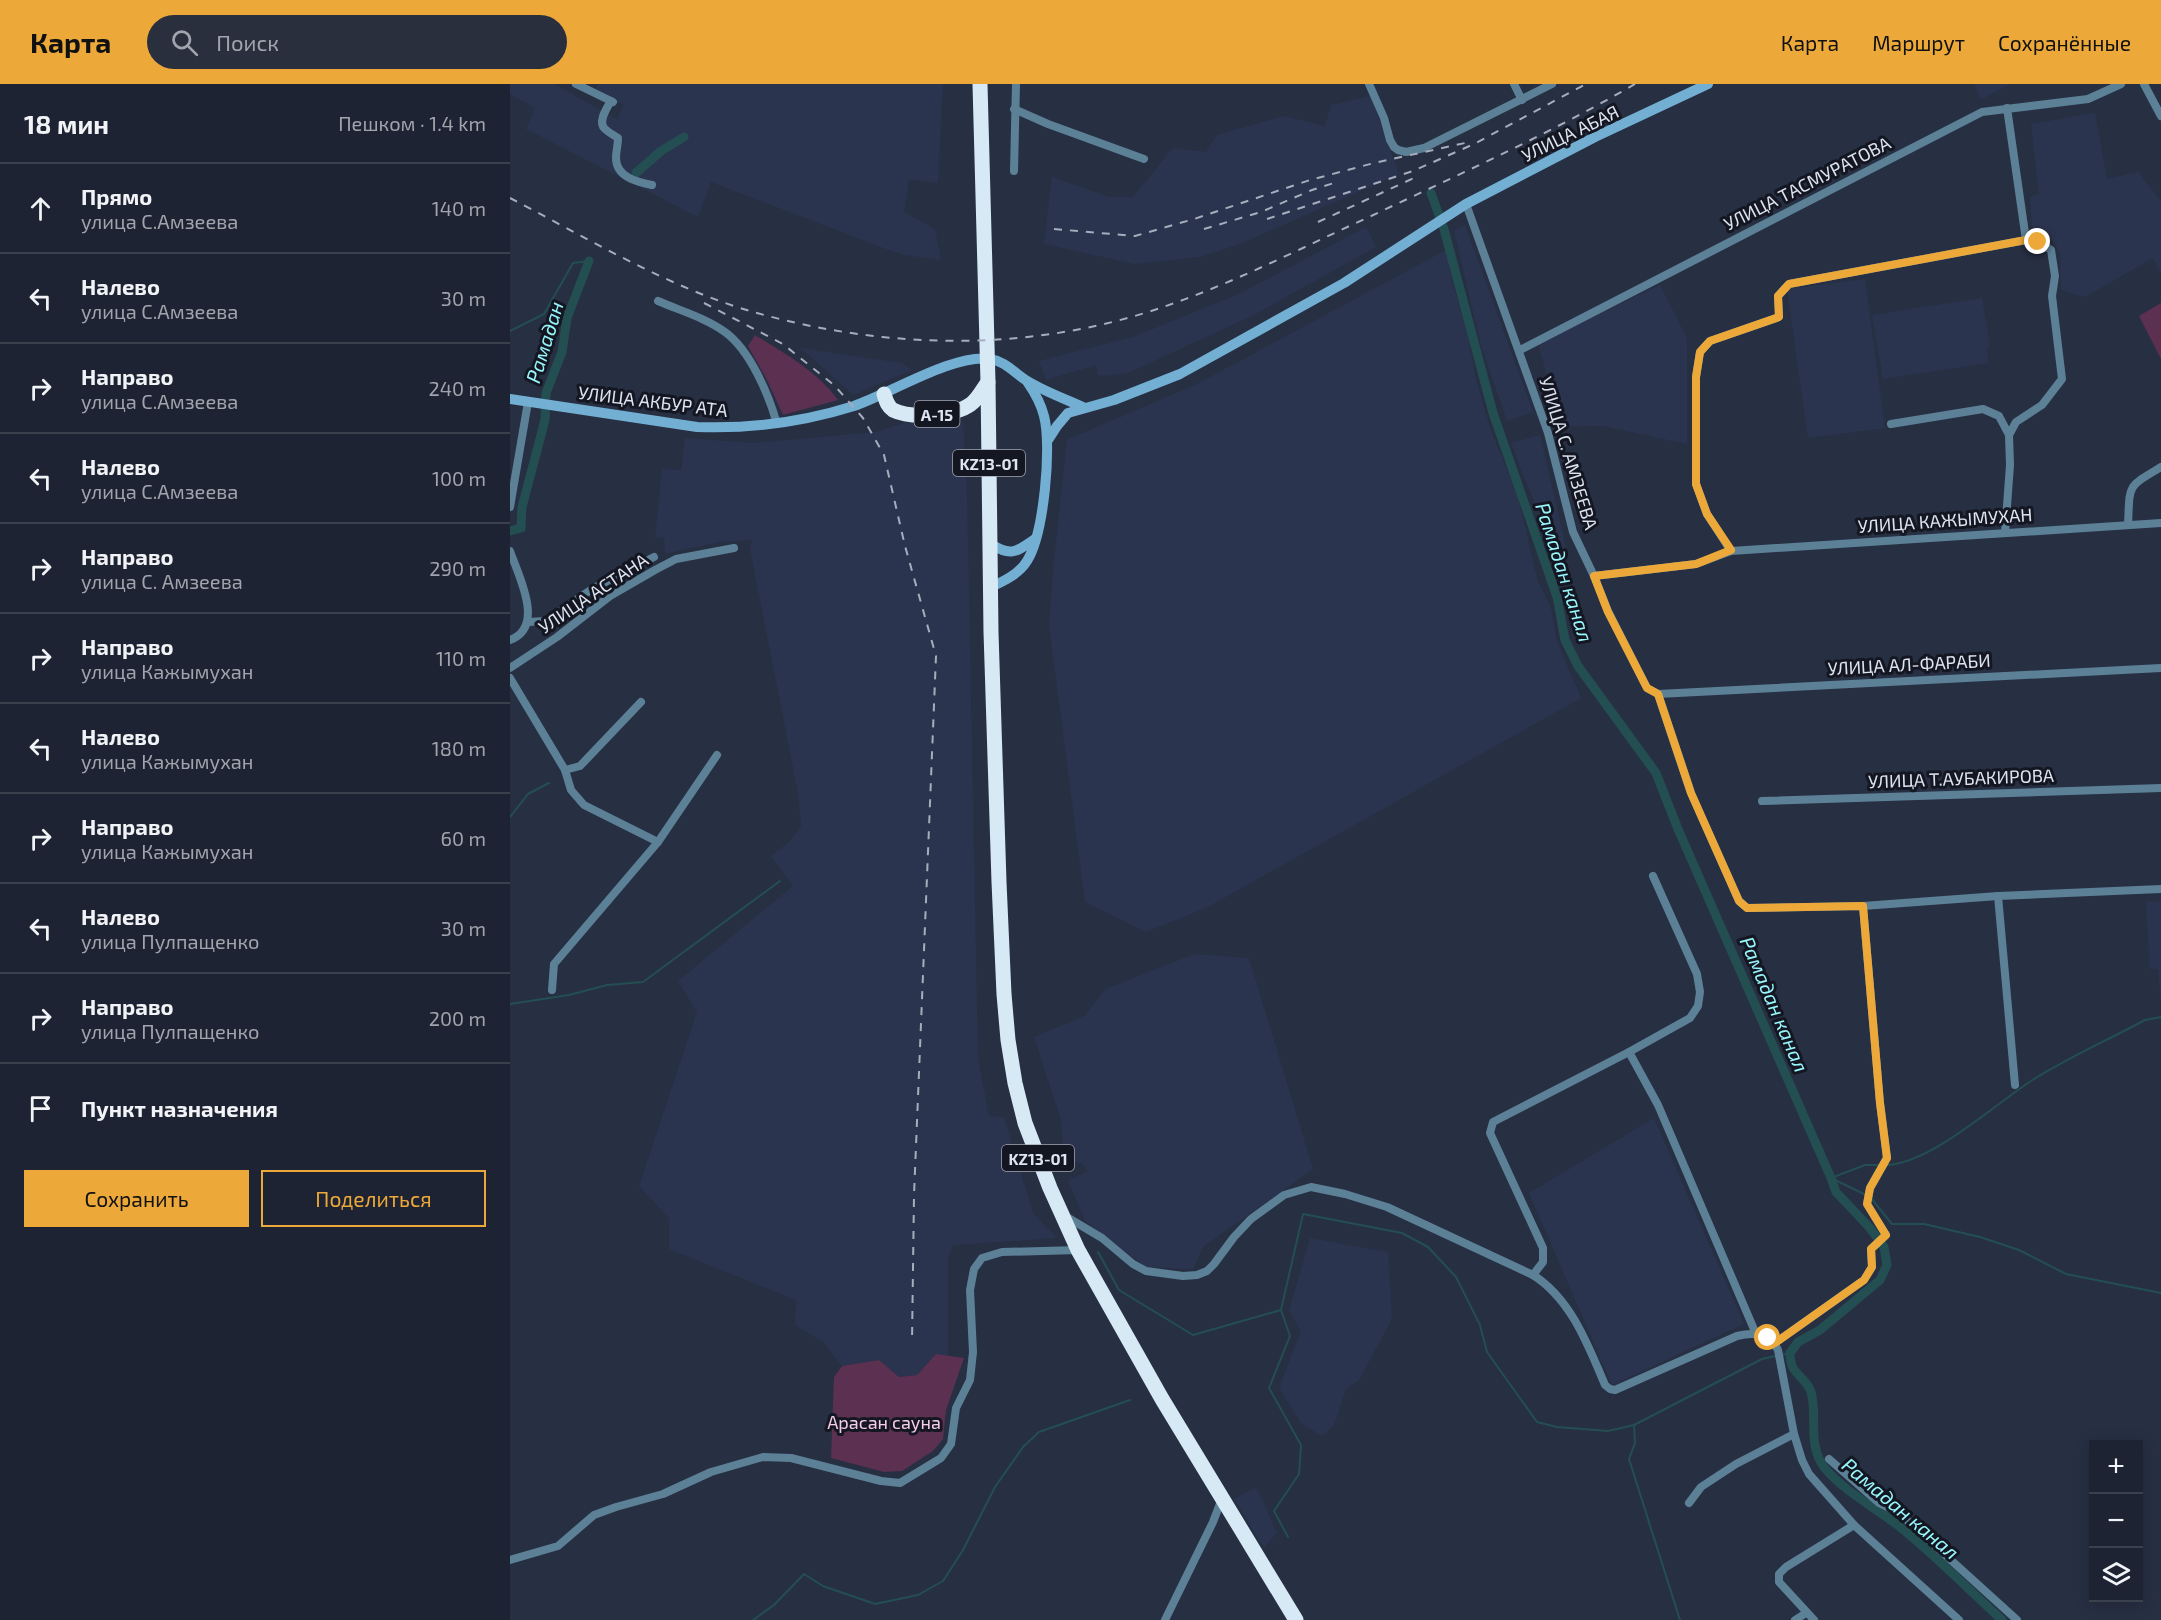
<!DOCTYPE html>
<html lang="ru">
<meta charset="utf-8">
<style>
body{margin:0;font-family:"Exo 2",sans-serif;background:#2a2f3e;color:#f1f3f6}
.controls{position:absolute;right:18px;bottom:18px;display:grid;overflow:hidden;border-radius:0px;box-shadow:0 3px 15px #0003}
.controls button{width:54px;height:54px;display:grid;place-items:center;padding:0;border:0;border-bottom:2px solid #3b404d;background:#1d2332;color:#f1f3f6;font:30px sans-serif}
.stop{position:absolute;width:18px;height:18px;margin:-14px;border:4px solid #eca93a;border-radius:50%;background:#fff}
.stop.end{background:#eca93a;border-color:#fff;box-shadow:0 2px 6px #0008}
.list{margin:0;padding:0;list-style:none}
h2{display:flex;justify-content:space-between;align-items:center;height:78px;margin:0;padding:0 24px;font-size:26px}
h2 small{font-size:20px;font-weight:400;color:#a0a4ac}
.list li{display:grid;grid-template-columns:39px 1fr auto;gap:18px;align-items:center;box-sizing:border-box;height:90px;padding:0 24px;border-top:2px solid #3b404d}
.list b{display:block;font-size:22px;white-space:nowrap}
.list p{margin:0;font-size:20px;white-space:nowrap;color:#a0a4ac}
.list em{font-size:20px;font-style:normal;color:#a0a4ac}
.actions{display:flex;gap:12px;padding:18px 24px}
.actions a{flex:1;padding:14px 0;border:2px solid #eca93a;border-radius:0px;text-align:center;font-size:21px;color:#eca93a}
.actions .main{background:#eca93a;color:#111}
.icon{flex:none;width:33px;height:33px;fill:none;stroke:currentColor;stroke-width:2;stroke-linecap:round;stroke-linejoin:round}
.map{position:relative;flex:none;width:1651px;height:1536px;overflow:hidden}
header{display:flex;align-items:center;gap:36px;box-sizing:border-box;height:84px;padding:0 30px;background:#eca93a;color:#111}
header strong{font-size:28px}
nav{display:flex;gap:33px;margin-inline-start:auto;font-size:21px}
.search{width:420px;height:54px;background:#2a2f3e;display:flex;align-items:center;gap:15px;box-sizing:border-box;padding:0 21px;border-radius:33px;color:#a0a4ac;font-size:22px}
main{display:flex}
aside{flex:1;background:#1d2332}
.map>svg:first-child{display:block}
.built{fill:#2b344f}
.green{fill:#5b3051}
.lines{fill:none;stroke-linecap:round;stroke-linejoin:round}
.stream{stroke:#244f52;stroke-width:2}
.canal{stroke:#244f52;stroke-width:9}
.street{stroke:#5c8197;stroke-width:8}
.secondary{stroke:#73afd2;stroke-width:10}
.highway{stroke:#d7e9f4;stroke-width:15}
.rail{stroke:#a7adbc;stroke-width:2;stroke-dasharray:8 8;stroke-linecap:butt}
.route{stroke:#eca93a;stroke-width:8}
.labels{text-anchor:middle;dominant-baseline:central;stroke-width:6;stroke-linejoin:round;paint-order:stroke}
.shield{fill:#141721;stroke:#a1a6b2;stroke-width:1.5}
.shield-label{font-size:16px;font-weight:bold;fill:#dde3f0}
.street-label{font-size:18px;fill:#dde3f0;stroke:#141721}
.park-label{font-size:18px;fill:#f5ccea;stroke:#141721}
.water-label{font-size:20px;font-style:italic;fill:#98f6fd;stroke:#141721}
</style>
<header>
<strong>Карта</strong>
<div class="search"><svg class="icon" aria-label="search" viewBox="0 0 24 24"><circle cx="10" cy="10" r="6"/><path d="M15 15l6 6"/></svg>Поиск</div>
<nav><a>Карта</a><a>Маршрут</a><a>Сохранённые</a></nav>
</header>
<main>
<aside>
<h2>18 мин<small>Пешком · 1.4 km</small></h2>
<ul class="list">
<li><svg class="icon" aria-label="ahead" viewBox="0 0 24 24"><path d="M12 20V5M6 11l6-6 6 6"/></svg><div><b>Прямо</b><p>улица С.Амзеева</p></div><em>140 m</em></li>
<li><svg class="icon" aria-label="left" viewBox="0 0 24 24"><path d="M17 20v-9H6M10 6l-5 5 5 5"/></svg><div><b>Налево</b><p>улица С.Амзеева</p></div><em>30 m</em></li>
<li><svg class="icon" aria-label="right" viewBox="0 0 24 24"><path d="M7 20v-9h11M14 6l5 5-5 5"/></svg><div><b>Направо</b><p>улица С.Амзеева</p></div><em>240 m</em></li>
<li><svg class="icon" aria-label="left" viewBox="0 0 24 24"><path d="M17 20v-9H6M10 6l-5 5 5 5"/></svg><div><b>Налево</b><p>улица С.Амзеева</p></div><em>100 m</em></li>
<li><svg class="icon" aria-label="right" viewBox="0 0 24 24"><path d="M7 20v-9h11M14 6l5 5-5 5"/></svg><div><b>Направо</b><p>улица С. Амзеева</p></div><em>290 m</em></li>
<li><svg class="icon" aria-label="right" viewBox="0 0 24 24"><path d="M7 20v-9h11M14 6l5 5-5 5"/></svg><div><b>Направо</b><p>улица Кажымухан</p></div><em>110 m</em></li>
<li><svg class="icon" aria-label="left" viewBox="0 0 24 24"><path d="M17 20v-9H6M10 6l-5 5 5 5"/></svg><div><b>Налево</b><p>улица Кажымухан</p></div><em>180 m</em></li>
<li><svg class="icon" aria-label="right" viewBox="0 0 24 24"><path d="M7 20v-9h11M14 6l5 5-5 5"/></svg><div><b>Направо</b><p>улица Кажымухан</p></div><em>60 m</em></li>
<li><svg class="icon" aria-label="left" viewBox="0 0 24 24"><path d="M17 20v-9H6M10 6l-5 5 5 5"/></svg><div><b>Налево</b><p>улица Пулпащенко</p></div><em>30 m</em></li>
<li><svg class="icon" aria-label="right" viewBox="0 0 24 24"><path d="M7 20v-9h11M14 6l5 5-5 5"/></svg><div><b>Направо</b><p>улица Пулпащенко</p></div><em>200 m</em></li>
<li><svg class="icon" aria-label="arrive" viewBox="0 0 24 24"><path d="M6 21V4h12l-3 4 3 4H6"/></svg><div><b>Пункт назначения</b></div></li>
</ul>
<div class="actions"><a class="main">Сохранить</a><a>Поделиться</a></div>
</aside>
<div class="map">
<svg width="1651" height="1536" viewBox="0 0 1651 1536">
<rect width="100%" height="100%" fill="#272f43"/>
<g class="built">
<polygon points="0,0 44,0 107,35 113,21 85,6 88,0 433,0 428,99 399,95 394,128 425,145 431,176 394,171 376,165 201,98 188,133 16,45 25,24 0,10"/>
<polygon points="1464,0 1499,0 1471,16"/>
<polygon points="861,12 889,90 730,160 690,173 624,180 534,160 542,93 599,113 623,113 663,64 696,68 707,51 774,32 815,42 821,21"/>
<polygon points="1585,29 1597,95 1628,88 1651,117 1651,189 1643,174 1575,213 1551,206 1550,169 1544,159 1522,145 1520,113 1529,110 1521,40"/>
<polygon points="955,141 1023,328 997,337 971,262 944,146"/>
<polygon points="856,143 866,163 744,231 618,289 595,292 588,291 586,281 536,296 529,277 623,253 729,210"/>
<polygon points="936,166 942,198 956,243 966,295 981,347 1007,409 1028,498 1041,523 1046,555 1071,614 696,824 636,848 575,818 539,541 543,486 557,356 687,300"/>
<polygon points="1355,195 1375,344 1298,354 1277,205"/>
<polygon points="1150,201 1177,254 1177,360 1093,342 1051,343 1028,259"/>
<polygon points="1472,214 1480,262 1477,264 1478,279 1373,295 1362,231"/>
<polygon points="291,264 392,279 402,286 343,311"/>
<polygon points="398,338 453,338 457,408 468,975 479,1032 494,1033 523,1129 547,1154 443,1161 438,1173 438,1272 426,1271 407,1291 389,1293 369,1276 332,1282 313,1258 285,1241 286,1216 159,1165 159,1134 129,1102 187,928 168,897 283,802 261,772 281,756 291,742 288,709 240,465 242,456 209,458 155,470 154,453 145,454 152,385 171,386 175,354 243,359 365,348"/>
<polygon points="1030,351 1056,463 1043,466 1001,359"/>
<polygon points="1651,817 1651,920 1648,885 1640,885 1636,818"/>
<polygon points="684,870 739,874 803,1085 694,1162 683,1185 636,1183 575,1137 558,1097 578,1087 572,1079 554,1076 551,1036 524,953 574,932 596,905"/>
<polygon points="1144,1034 1234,1240 1102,1301 1019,1109"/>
<polygon points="800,1154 878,1168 882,1235 849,1296 836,1305 824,1341 812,1352 791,1339 769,1304 791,1247 779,1227"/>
<polygon points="746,1403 767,1448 754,1464 724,1415"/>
</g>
<g class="green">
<polygon points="1651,219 1651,275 1629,232"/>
<path d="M245,251C274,269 308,288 328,316L273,331L257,296L238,262Z"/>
<polygon points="426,1270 454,1274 436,1326 433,1355 423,1367 392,1387 374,1388 321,1374 324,1293 332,1282 369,1276 389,1293 407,1291"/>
</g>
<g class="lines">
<g class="stream">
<polyline points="0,247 34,230 63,179 79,177"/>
<polyline points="0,733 18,710 39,699"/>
<polyline points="0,920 59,911 97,901 133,898 270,797"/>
<path d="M1375,1081C1419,1081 1484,1021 1521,997C1557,974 1598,956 1635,936L1651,933"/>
<polyline points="1321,1094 1355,1081 1370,1081"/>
<polyline points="1321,1094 1356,1111"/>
<polyline points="1361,1114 1382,1140 1414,1140 1470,1153 1509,1166 1556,1190 1651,1209"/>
<polyline points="588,1168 609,1206 683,1251 771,1226"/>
<polyline points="1271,1271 1280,1269"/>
<polyline points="1124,1341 1125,1359 1119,1375 1170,1536"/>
<polyline points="778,1453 764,1427 789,1390 791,1361 759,1304 780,1252 771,1226 793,1130 892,1149 918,1163 946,1193 970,1241 977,1268 1027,1338 1047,1343 1098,1347 1124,1341 1252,1275 1265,1272"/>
<polyline points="243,1536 264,1521 294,1490 313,1502 365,1520 408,1511 433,1497 453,1466 485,1403 513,1363 529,1348 620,1316"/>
</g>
<g class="canal">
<polyline points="126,89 151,67 174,53"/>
<path d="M921,109L934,145L983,329L1047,513L1055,556L1068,582L1146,689L1168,745L1321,1094L1326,1108L1360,1144L1374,1163L1377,1181L1370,1196L1310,1246L1288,1258L1280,1269C1280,1273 1281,1278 1282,1282C1286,1291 1298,1297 1301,1308C1308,1332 1297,1361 1314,1383C1332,1406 1367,1425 1390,1443C1426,1472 1458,1505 1492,1536"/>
<polyline points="0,447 11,444 12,423 35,336 36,309 52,268 57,234 79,177"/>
</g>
<g class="street">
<polyline points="66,0 103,18"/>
<polyline points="859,0 874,34 880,56 884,63 888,66 896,68 914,64 1042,0"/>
<polyline points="1004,0 1012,16"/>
<polyline points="1634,0 1651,32"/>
<path d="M101,17C97,24 87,38 95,45C99,49 104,51 108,54C108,61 106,67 106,74C106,93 127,98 142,101"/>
<polyline points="1497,24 1516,156"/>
<polyline points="504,25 538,40 634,75"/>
<polyline points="504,87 506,0"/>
<polyline points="956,120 1038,349 1063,448 1084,492 1098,527 1137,604 1148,610 1181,709 1229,817 1237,824 1353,822 1370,1019 1377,1074 1360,1104 1357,1120 1376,1151 1361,1165 1362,1183 1354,1196 1265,1259"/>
<path d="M148,217C171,227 196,234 215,248C240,266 259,311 267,340"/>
<polyline points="1010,266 1472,28 1578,15 1611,0"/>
<polyline points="1381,340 1473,325 1489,332 1499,351"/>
<polyline points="0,423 18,318"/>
<path d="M1618,441C1620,400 1616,404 1651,383"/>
<path d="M0,467C8,491 36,543 0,556"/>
<polyline points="1221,467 1197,430 1186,400 1186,293 1190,268 1200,257 1269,233 1268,212 1279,200 1516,156 1528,158 1541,166 1545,192 1542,212 1552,295 1532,321 1506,338 1499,351 1500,381 1495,449"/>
<polyline points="1084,492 1186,480 1221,467 1651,439"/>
<polyline points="18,538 36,537 82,505 144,473"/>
<polyline points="0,584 47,553 100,512 145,486 166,475 224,464"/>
<polyline points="0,594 55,686 61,706 74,721 148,758"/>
<polyline points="1148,610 1651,584"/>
<polyline points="55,686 70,682 131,618"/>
<polyline points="1252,717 1651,704"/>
<polyline points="1488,812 1505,1001"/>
<polyline points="1353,822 1488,812 1651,805"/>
<polyline points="42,906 44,880 148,758 207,671"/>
<polyline points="1119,968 1148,1021 1246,1250"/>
<path d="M555,1132L592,1154L623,1180L636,1187L673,1192L687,1191L697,1187L704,1180L724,1153L741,1135L774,1111L801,1103L835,1110L877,1123L1023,1191C1061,1215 1078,1261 1095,1301L1100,1305L1105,1306L1227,1252C1244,1248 1260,1249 1268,1266L1284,1350L1292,1376L1299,1390L1344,1441L1449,1536"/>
<polyline points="1023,1191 1033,1178 1033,1164 980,1049 983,1038 1119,968 1180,934 1188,922 1190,908 1187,890 1143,792"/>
<polyline points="1319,1375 1369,1419 1389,1429 1507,1536"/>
<polyline points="1179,1419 1191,1403 1226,1380 1284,1350"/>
<polyline points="0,1476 48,1462 84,1431 106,1423 153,1410 201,1388 253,1373 281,1374 371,1397 390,1399 431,1374 441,1360 446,1324 460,1296 463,1268 460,1206 464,1185 472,1174 492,1168 568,1166"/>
<polyline points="655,1536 703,1438 713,1412"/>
<polyline points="1285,1536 1296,1529"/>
<polyline points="1304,1536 1269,1498 1269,1490 1276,1483 1344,1441"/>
</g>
<g class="secondary">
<path d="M0,315L187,343C239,345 293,338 344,322C379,310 445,269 480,275C496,277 506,291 519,298C536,308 555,315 573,323"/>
<polyline points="538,356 547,342 558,329 604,316 670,290 834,199 956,120 1085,53 1198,0"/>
<path d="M481,460C501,473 506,468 525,455"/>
<path d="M481,503C494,497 509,490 517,477C534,450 542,362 534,332C531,320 525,309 518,299"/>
</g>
<g class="highway">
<polyline points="470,0 478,298 481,548 489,798 494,910 498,956 505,999 515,1039 540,1104 568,1166 652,1315 786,1536"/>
<path d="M374,310C376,316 377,322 383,326C401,335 445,332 461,320C468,315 473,305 478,298"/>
</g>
<g class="rail">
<path d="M0,114C77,154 163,206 247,229C379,266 523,268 653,223C724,199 791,164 859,133C948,91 1039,50 1125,0"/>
<polyline points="757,135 903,87 964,60 1076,0"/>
<polyline points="808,138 904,94"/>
<polyline points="544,145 625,152 684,135 800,96 864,79 955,59"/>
<polyline points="694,145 751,128 802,106 824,99"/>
<polyline points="194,219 273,260 325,302 353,334 374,371 395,462 426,572 404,1111 402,1257"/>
</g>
</g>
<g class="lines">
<polyline class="route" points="1258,1254 1265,1259 1354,1196 1362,1183 1361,1165 1376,1151 1357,1120 1360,1104 1377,1074 1370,1019 1353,822 1237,824 1229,817 1181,709 1148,610 1137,604 1098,528 1084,492 1186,480 1221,466 1197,430 1186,400 1186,293 1190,268 1200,257 1269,233 1268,212 1279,200 1516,156 1528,158"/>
</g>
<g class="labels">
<g class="shield">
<rect x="404.5" y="317" width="45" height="26" rx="4.5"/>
<rect x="443" y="366" width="72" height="26" rx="4.5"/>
<rect x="492" y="1061" width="72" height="26" rx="4.5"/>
</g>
<g class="shield-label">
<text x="427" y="330">A-15</text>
<text x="479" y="379">KZ13-01</text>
<text x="528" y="1074">KZ13-01</text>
</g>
<g class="street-label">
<text transform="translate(1060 49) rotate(-26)">УЛИЦА АБАЯ</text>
<text transform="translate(1297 99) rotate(-27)">УЛИЦА ТАСМУРАТОВА</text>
<text transform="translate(143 317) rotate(7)">УЛИЦА АКБУР АТА</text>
<text transform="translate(1059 369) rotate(73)">УЛИЦА С. АМЗЕЕВА</text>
<text transform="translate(1435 436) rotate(-4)">УЛИЦА КАЖЫМУХАН</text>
<text transform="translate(83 509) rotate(-34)">УЛИЦА АСТАНА</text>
<text transform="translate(1399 580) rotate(-3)">УЛИЦА АЛ-ФАРАБИ</text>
<text transform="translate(1451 694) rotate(-2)">УЛИЦА Т.АУБАКИРОВА</text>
</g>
<g class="park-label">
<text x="374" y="1338">Арасан сауна</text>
</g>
<g class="water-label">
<text transform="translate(34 258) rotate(-73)">Рамадан</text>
<text transform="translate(1055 488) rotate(72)">Рамадан канал</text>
<text transform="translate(1265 920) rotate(67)">Рамадан канал</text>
<text transform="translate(1391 1424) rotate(40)">Рамадан канал</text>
</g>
</g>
</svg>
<div class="controls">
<button>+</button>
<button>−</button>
<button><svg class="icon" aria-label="layers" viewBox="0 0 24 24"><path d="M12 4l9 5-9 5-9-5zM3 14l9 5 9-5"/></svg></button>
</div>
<div class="stop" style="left:1258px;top:1254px"></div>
<div class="stop end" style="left:1528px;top:158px"></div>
</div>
</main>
